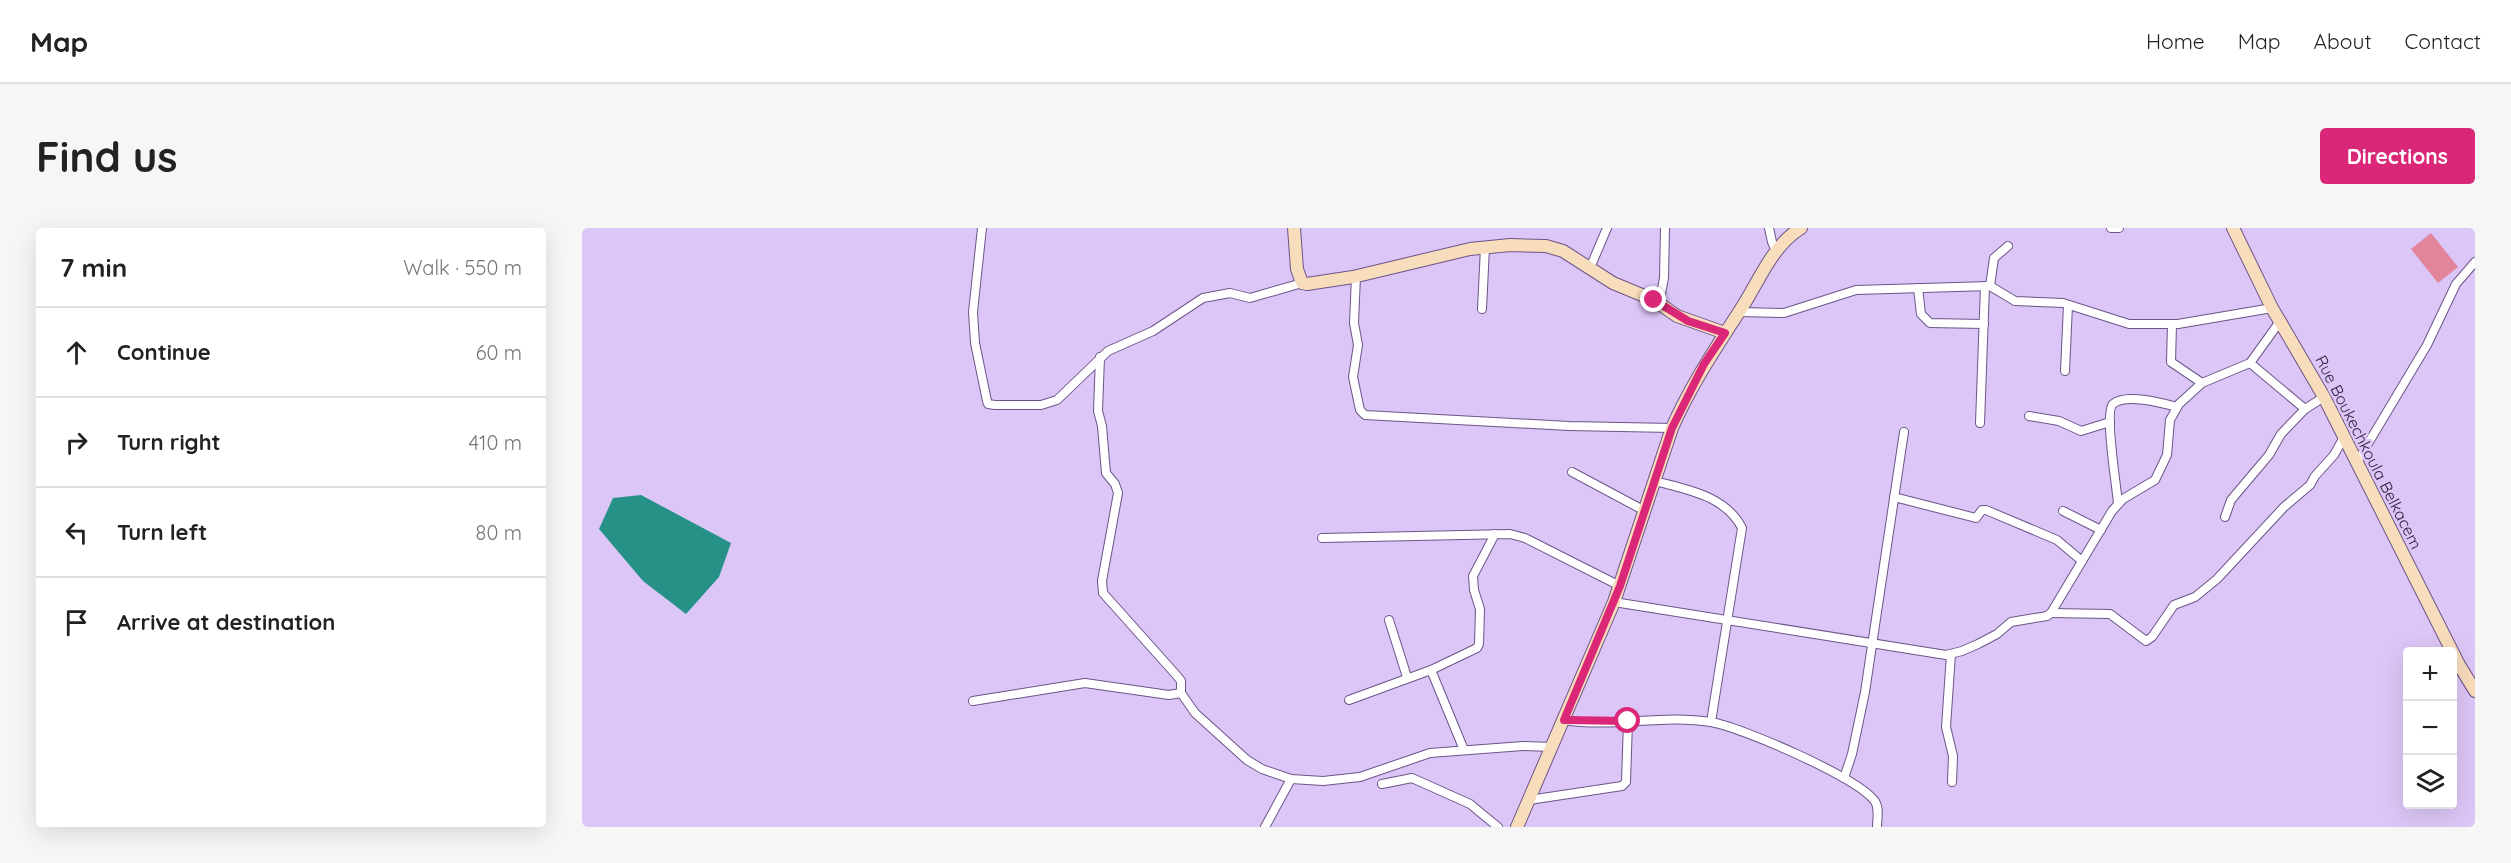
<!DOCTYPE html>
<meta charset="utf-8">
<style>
body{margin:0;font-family:Quicksand,sans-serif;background:#f6f6f6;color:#222}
.controls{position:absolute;right:18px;bottom:18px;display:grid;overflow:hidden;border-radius:6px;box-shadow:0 6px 24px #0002}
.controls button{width:54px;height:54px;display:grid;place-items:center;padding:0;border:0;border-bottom:2px solid #e0e0e0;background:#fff;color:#222;font:30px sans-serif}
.stop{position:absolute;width:18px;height:18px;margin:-14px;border:4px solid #db2777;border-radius:50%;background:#fff}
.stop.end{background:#db2777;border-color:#fff;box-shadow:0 2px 6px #0008}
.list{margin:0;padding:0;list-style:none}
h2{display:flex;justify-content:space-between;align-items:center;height:78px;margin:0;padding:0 24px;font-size:26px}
h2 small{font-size:20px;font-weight:400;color:#767676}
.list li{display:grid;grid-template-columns:39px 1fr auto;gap:18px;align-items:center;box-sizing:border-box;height:90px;padding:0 24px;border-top:2px solid #e0e0e0}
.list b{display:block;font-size:22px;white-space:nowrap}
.list em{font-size:20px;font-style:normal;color:#767676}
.icon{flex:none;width:33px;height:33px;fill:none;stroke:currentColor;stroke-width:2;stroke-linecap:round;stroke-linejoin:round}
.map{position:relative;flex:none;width:1893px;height:599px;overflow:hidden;border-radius:6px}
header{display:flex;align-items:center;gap:36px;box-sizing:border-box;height:84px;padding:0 30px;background:#fff;border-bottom:2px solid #e0e0e0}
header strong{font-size:28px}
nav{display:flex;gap:33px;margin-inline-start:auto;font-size:21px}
.intro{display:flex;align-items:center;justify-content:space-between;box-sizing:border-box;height:144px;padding:0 36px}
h1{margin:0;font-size:42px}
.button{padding:15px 27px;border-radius:6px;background:#db2777;color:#fff;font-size:21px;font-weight:700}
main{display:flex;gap:36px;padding:0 36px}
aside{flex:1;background:#fff;border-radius:6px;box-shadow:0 6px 24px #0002}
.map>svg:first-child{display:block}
.green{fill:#e2859b}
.water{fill:#269186}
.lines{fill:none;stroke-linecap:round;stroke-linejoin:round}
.street-casing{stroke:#6d5489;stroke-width:10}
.secondary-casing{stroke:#6d5489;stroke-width:14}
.street{stroke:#fff;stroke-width:8}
.secondary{stroke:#f8ddbc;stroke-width:12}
.route{stroke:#db2777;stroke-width:8}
.labels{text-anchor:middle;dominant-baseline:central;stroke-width:5;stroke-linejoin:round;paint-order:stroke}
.street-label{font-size:16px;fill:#291e35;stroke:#dcc6f7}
</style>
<header>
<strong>Map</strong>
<nav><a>Home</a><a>Map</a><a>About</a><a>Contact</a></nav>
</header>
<div class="intro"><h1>Find us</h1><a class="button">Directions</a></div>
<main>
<aside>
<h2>7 min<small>Walk · 550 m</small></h2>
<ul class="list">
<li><svg class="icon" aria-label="ahead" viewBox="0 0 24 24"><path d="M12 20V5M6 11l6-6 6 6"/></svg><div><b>Continue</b></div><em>60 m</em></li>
<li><svg class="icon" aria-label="right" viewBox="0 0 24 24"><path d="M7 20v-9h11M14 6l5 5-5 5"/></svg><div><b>Turn right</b></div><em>410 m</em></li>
<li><svg class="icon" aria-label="left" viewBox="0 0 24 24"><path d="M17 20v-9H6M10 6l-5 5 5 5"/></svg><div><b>Turn left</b></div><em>80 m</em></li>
<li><svg class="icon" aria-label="arrive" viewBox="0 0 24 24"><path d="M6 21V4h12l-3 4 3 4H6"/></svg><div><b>Arrive at destination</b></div></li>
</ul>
</aside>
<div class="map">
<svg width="1893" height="599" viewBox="0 0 1893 599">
<rect width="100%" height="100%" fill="#dcc6f7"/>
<polygon class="green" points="1849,5 1876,39 1856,55 1829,21"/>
<polygon class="water" points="59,267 149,315 137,349 104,386 61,353 17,301 31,270"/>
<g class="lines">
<defs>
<g id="street">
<polyline points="400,0 391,84 393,115 405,173 406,176 413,177 459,177 475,172 526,123 571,103 621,70 648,65 668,70 720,55"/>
<polyline points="1187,0 1190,14 1194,23"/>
<polyline points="1529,0 1537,0"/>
<polyline points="1008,40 1025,0"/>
<polyline points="774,48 772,95 776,117 771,149 778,182 783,187 987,198 1090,200"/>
<polyline points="1408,58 1412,30 1426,18"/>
<polyline points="1336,60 1339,86 1348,95 1402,96"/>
<polyline points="1077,76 1082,50 1083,0"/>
<polyline points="900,81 903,19"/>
<polyline points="1158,84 1202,85 1274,62 1408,58 1433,73 1481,75 1547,96 1596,96 1690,80"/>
<polyline points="1590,96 1589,134 1620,155"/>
<polyline points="518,129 516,183 520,198 524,245 533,256 536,265 520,353 521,365 596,449 599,453 599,465 613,485 665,532 680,541 709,551 741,553 778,549 848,525 941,518 970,519"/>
<polyline points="1668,135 1723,181 1742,169"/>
<polyline points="1483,143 1486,77"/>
<polyline points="1447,188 1477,193 1499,203 1528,194"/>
<polyline points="1398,195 1403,58"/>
<polyline points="1775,234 1845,117 1874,56 1893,34"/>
<polyline points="990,244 1063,283"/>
<path d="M1073,253C1105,262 1143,267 1160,300L1129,494"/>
<polyline points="1312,269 1394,290 1400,282 1404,282 1475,312 1500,333"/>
<path d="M1536,276C1535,260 1522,184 1531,176C1544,165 1580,175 1595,179"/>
<polyline points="1481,283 1519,302"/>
<polyline points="1643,289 1649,272 1687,227 1699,206 1723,181"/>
<polyline points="740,310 928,306 943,310 1038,358"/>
<polyline points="1032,374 1364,427 1380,423 1396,416 1415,406 1429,394 1465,388 1469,385 1530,283 1541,271 1573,252 1585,227 1588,192 1597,176 1620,155 1668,135 1699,92"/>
<polyline points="1469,385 1528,386 1564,413 1570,409 1592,377 1613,369 1635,351 1702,279 1728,257 1733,248 1752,227 1762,209"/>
<polyline points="807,392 825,449"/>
<polyline points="1369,426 1364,499 1371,528 1370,554"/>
<polyline points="849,442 882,522"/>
<polyline points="767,472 849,442 895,420 897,416 898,381 892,362 891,348 913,306"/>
<polyline points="391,473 503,455 587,467 599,465"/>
<path d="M982,492C1031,500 1080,486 1129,494C1161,500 1272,548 1292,572C1298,579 1295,591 1295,599"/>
<polyline points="1262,550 1270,526 1283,464 1322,204"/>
<polyline points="800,556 830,550 888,576 916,599"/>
<polyline points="947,572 1040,558 1044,554 1046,493"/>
<polyline points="683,599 709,551"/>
</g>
<g id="secondary">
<polyline points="712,0 715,41 720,55 725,56 771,49 888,21 928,17 964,18 981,23 1031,55 1072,72 1095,88 1143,105"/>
<polyline points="1651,0 1690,80 1742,169 1876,435 1893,463"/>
<path d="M935,599L1032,374L1090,200C1109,157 1132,123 1157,84C1176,56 1189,18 1219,0"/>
</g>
</defs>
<use href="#street" class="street-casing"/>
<use href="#secondary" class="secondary-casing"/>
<use href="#street" class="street"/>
<use href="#secondary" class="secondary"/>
</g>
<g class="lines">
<polyline class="route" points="1046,493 982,492 1038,358 1090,200 1122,136 1143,105 1106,93 1072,72"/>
</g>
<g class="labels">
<g class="street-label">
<text transform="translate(1787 224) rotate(63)">Rue Boukechkoula Belkacem</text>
</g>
</g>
</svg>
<div class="controls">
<button>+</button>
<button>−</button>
<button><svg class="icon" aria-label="layers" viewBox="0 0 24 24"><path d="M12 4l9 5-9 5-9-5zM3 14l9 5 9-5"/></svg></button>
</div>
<div class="stop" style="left:1046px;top:493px"></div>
<div class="stop end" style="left:1072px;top:72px"></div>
</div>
</main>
